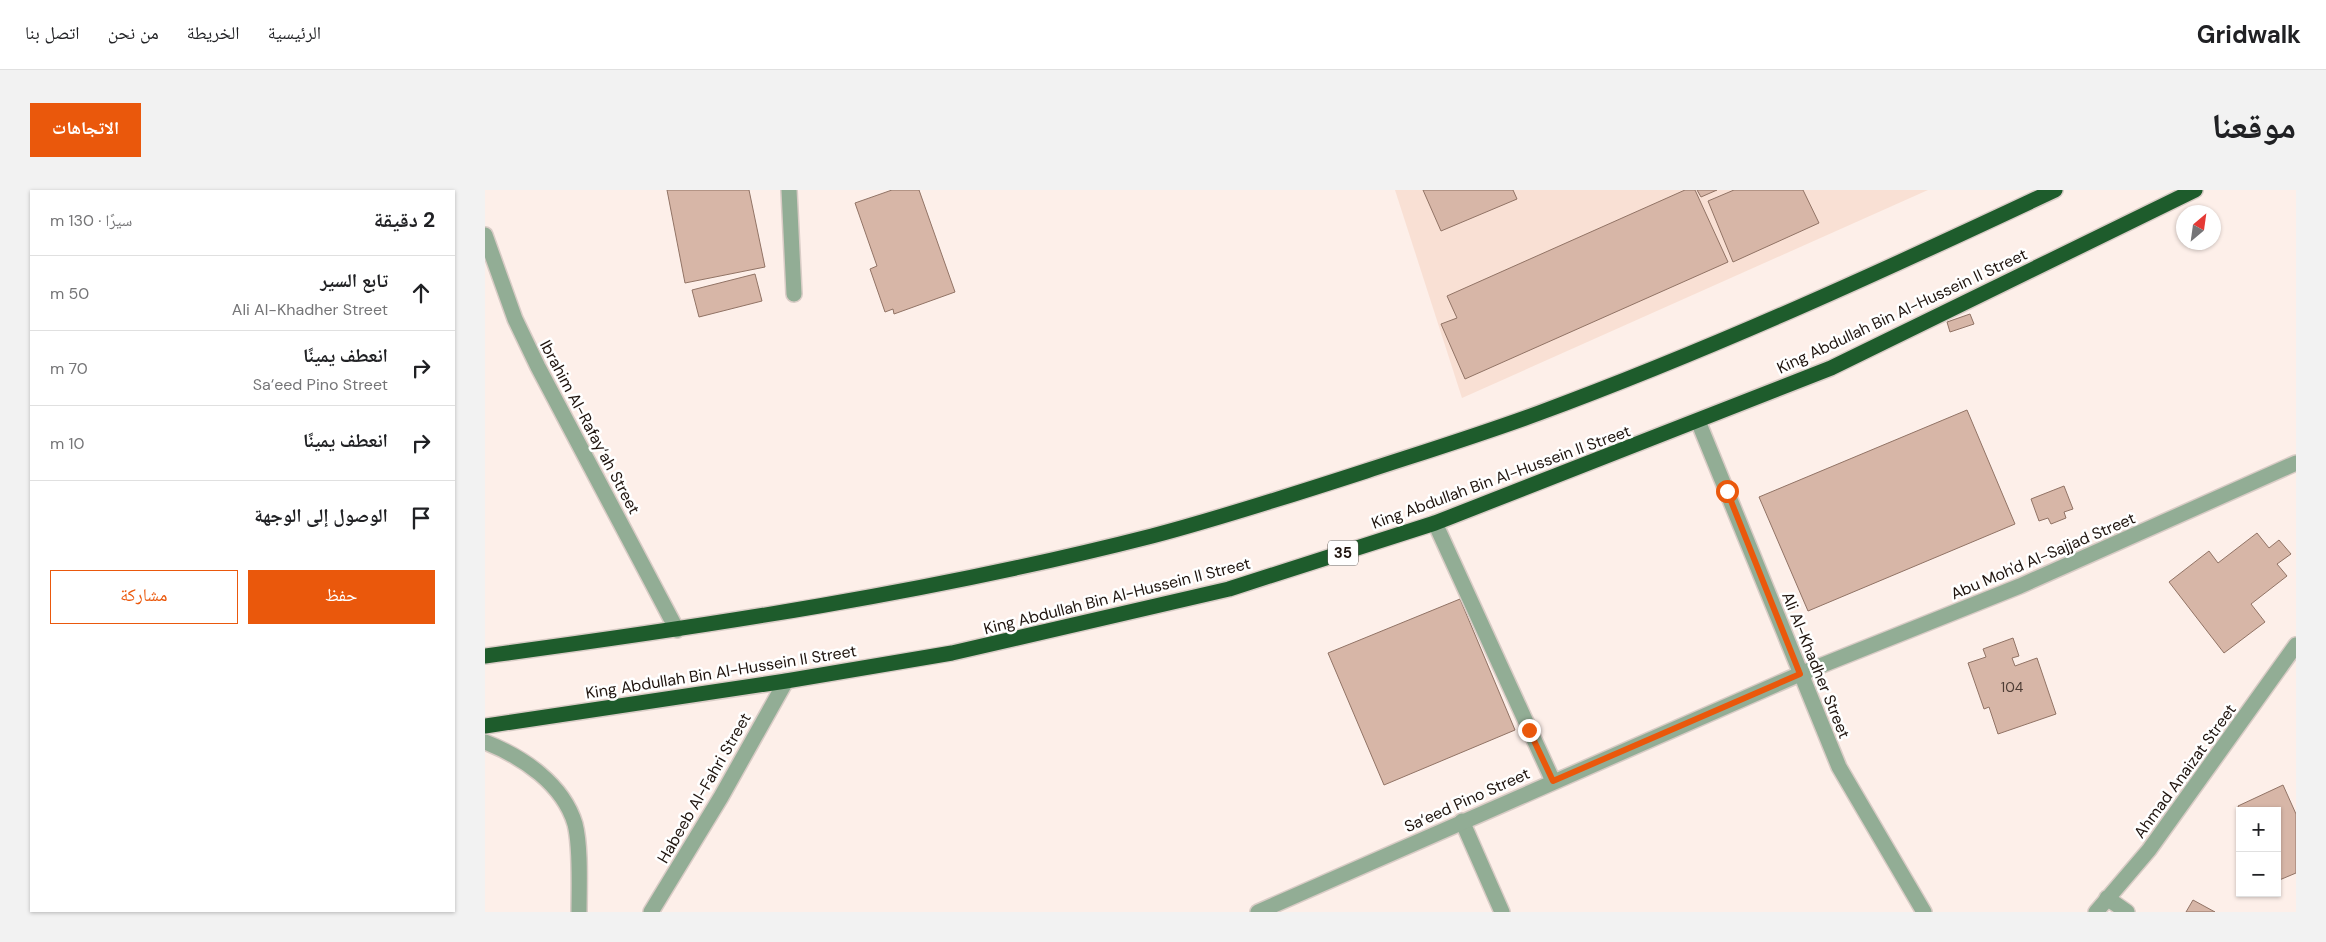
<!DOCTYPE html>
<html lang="ar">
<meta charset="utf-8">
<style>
body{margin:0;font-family:"DM Sans","Noto Naskh Arabic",sans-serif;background:#f2f2f2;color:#202124;direction:rtl}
.controls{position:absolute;right:15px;bottom:15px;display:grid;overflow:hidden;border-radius:0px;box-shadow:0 1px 4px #0004}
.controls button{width:45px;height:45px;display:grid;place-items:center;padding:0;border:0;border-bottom:1px solid #e0e0e0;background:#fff;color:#202124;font:25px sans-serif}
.compass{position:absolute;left:1691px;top:15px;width:45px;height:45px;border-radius:50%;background:#fff;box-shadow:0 1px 4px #0004;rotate:29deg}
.stop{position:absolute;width:15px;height:15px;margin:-11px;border:4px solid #ea580c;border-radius:50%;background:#fff}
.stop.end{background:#ea580c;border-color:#fff;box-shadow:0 1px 5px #0008}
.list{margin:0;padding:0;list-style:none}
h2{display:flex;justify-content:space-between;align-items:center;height:65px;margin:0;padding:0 20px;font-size:21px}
h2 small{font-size:16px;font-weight:400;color:#757577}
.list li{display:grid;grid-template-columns:32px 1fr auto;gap:15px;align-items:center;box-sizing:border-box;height:75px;padding:0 20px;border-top:1px solid #e0e0e0}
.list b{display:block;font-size:19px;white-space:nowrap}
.list p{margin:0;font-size:16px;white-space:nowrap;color:#757577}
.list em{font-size:16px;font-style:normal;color:#757577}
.actions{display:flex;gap:10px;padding:15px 20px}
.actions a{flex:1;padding:11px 0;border:1px solid #ea580c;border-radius:0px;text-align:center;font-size:18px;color:#ea580c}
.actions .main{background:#ea580c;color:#fff}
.icon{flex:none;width:28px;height:28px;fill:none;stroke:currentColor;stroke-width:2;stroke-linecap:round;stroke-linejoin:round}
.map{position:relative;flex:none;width:1811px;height:722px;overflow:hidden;direction:ltr;border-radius:0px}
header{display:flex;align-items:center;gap:30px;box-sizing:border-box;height:70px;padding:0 25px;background:#fff;border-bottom:1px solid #e0e0e0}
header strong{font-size:24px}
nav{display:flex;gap:28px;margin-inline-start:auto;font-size:18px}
.intro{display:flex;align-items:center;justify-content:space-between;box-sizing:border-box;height:120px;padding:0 30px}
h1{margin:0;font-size:35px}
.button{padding:12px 22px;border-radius:0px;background:#ea580c;color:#fff;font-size:18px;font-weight:700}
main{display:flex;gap:30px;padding:0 30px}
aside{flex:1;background:#fff;border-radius:0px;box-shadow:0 1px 4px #0004}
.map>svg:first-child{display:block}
.built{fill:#f9e0d4}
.building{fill:#d7b6a7;stroke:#917365}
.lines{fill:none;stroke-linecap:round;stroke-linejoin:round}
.minor-casing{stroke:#d9ccc6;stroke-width:18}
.highway-casing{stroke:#d9ccc6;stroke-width:18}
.minor{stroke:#92ad95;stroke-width:15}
.highway{stroke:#1e5c2c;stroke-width:15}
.route{stroke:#ea580c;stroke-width:6}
.labels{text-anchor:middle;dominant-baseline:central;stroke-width:5;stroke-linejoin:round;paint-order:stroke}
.number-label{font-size:14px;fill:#4d3c34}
.shield{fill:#fff;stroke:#625a56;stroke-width:1}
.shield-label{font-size:15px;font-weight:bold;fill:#1f140e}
.street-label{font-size:16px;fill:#1f140e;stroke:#fff}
</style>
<header>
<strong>Gridwalk</strong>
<nav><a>الرئيسية</a><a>الخريطة</a><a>من نحن</a><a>اتصل بنا</a></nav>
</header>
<div class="intro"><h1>موقعنا</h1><a class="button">الاتجاهات</a></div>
<main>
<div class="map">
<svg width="1811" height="722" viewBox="0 0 1811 722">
<rect width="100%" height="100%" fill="#fdefe9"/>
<polygon class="built" points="910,0 1443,0 977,208"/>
<g class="building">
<polygon points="182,0 264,0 280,77 200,93"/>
<polygon points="407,0 434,0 470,102 409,124 408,119 400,122 385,79 392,76 370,13"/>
<polygon points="938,0 1028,0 1032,9 956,41"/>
<polygon points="1200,0 1210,0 1243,72 980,189 956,134 972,128 962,106"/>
<polygon points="1212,0 1232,0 1216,7"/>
<polygon points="1249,0 1318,0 1334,33 1248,72 1223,11"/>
<polygon points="270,84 277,111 214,127 207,100"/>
<polygon points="1485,124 1489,134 1465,142 1462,132"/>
<polygon points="1482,220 1530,334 1323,421 1274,307"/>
<polygon points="1579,296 1588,319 1579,322 1581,328 1566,334 1563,328 1554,331 1546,309"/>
<polygon points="1772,343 1784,358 1794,350 1806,364 1792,374 1802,386 1766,414 1780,432 1739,463 1684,392 1724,361 1733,373"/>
<polygon points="975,409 1030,540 899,595 843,463"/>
<polygon points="1528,448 1534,466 1527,468 1530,476 1552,468 1571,524 1513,544 1504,517 1499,519 1483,473 1501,467 1498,459"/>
<polygon points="1798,595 1811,624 1811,683 1792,691 1792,621 1755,621 1753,616"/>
<polygon points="1708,710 1730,722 1701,722"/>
</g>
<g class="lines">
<defs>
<g id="minor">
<polyline points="304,0 309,104"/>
<polyline points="0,45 30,129 53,177 192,440"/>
<polyline points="1213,231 1354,577 1439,722"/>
<polyline points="950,333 1068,591"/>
<path d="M0,552C38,567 78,594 90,634C96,657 94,698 94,722"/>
<polyline points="977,631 1017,722"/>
<polyline points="1622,708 1642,722"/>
<polyline points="166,722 236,607 301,491"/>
<polyline points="773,722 1315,484 1535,396 1811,273"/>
<polyline points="1611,722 1664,660 1811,455"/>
</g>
<g id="highway">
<path d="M0,466C224,436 448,402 667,346C739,327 810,304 881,281C939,262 997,244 1054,223C1230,158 1400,80 1570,0"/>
<polyline points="0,536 301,491 467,463 744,399 950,333 1346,178 1710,0"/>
</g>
</defs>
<use href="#minor" class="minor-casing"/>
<use href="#highway" class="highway-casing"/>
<use href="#minor" class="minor"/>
<use href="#highway" class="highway"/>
</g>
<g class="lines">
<polyline class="route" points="1044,540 1068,591 1315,484 1242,301"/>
</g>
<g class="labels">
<g class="number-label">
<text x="1527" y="497">104</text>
</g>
<rect class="shield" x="843" y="350.5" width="30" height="25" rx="4"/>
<g class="shield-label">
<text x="858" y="363">35</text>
</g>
<g class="street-label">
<text transform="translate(1417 121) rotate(-25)">King Abdullah Bin Al-Hussein II Street</text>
<text transform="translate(105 237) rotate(62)">Ibrahim Al-Rafay‘ah Street</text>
<text transform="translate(1016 287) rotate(-20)">King Abdullah Bin Al-Hussein II Street</text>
<text transform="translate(1558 366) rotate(-23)">Abu Moh'd Al-Sajjad Street</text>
<text transform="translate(632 406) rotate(-14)">King Abdullah Bin Al-Hussein II Street</text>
<text transform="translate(1331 475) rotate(68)">Ali Al-Khadher Street</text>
<text transform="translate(236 482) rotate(-9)">King Abdullah Bin Al-Hussein II Street</text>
<text transform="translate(1700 581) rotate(-54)">Ahmad Anaizat Street</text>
<text transform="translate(219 598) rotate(-60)">Habeeb Al-Fahri Street</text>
<text transform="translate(982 610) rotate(-24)">Sa‘eed Pino Street</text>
</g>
</g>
</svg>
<div class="controls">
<button>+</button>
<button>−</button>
</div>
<svg class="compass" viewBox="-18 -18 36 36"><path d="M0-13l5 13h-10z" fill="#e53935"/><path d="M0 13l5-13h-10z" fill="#757577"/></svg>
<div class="stop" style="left:1242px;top:301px"></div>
<div class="stop end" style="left:1044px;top:540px"></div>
</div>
<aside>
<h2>2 دقيقة<small>سيرًا · 130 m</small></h2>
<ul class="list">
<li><svg class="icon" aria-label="ahead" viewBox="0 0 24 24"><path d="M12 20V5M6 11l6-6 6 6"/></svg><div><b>تابع السير</b><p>Ali Al-Khadher Street</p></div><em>50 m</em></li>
<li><svg class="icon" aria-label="right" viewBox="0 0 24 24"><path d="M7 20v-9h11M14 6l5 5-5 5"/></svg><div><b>انعطف يمينًا</b><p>Sa‘eed Pino Street</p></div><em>70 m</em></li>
<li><svg class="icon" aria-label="right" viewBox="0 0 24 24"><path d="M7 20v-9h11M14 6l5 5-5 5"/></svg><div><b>انعطف يمينًا</b></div><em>10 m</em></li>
<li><svg class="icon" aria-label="arrive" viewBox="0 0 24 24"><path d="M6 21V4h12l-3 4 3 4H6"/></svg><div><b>الوصول إلى الوجهة</b></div></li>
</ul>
<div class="actions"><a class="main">حفظ</a><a>مشاركة</a></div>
</aside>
</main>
